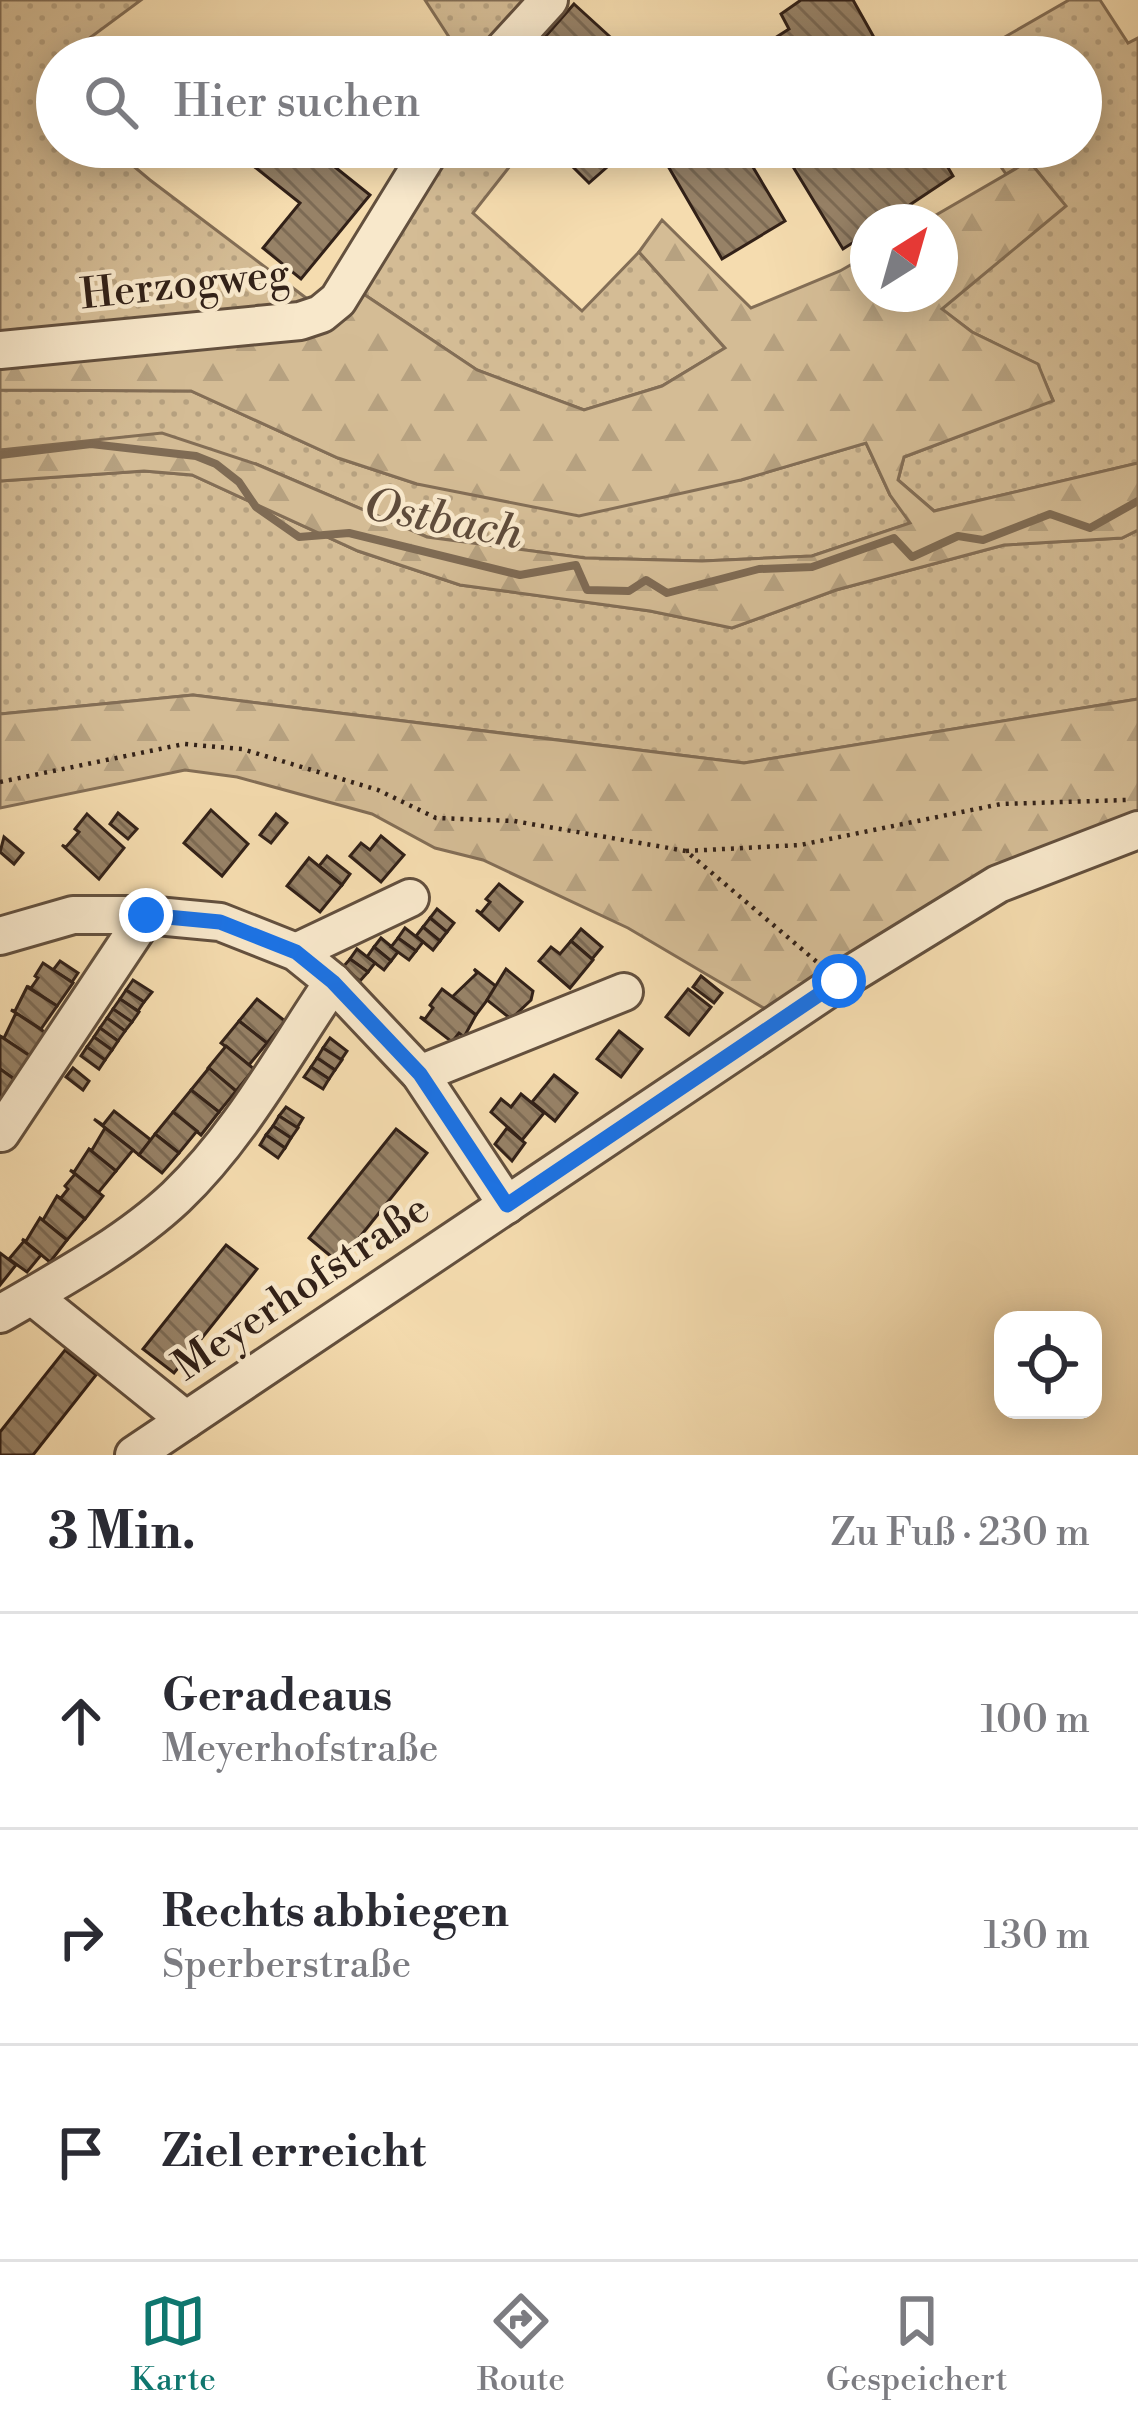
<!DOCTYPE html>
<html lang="de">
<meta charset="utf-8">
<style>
body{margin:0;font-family:"Libre Bodoni",serif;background:#f7f7f7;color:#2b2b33}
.controls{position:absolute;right:36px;bottom:36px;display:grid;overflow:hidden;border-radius:24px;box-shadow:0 6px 30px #0003}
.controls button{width:108px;height:108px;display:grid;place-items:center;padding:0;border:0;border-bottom:3px solid #e1e1e2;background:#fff;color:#2b2b33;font:60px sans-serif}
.compass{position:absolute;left:850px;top:204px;width:108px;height:108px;border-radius:50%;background:#fff;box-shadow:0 6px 30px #0003;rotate:37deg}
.stop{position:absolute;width:36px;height:36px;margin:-27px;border:9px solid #1a73e8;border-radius:50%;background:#fff}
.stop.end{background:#1a73e8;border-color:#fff;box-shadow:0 3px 12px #0008}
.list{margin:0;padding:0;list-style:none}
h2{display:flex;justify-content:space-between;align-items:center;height:156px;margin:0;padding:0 48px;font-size:51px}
h2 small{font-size:39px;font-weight:400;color:#7c7c81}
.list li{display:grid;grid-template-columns:78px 1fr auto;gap:36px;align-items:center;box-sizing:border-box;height:216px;padding:0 48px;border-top:3px solid #e1e1e2}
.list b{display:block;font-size:45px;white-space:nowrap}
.list p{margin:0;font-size:39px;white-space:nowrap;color:#7c7c81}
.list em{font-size:39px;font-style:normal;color:#7c7c81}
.icon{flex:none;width:66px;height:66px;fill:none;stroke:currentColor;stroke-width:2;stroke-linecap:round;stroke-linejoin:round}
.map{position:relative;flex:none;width:1138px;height:1455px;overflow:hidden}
.search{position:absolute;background:#fff;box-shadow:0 6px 30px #0003;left:36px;right:36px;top:36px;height:132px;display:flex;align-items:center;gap:30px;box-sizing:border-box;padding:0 42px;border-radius:66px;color:#7c7c81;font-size:45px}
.sheet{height:804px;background:#fff}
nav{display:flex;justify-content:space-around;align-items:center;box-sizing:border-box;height:168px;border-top:3px solid #e1e1e2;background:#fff;font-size:33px;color:#7c7c81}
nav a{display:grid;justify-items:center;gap:6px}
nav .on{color:#0f766e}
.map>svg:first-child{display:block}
.grass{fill:url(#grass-dots);stroke:#836e56;stroke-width:3}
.forest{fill:url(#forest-firs);stroke:#836e56;stroke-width:3}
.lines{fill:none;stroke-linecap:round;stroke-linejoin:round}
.stream{stroke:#7f6b54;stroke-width:8}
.building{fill:url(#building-back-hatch);stroke:#322118;stroke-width:3}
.minor-casing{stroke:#63503e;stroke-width:42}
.path{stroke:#322118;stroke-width:4.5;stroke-dasharray:3 6;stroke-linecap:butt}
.minor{stroke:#f8e8cb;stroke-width:36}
.route{stroke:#1a73e8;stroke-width:15}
.labels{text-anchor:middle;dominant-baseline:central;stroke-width:9;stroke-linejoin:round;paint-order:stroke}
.street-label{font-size:42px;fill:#322118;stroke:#f8e8cb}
.water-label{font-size:45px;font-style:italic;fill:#5f4c3b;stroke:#f8e8cb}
</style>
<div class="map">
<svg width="1138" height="1455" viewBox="0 0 1138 1455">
<defs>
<pattern id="grass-dots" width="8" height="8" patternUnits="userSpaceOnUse" patternTransform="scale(3)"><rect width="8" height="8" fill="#d4bc95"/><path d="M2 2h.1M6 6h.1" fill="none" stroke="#b6a180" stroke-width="1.8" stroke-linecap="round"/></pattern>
<pattern id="forest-firs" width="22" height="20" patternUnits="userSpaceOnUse" patternTransform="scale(3)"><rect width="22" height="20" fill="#d4bc95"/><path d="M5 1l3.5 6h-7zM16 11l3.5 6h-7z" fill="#b6a180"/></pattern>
<pattern id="building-back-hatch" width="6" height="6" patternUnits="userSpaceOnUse" patternTransform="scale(3)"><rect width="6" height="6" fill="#978267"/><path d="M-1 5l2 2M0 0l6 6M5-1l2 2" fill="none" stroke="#7c6a54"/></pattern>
</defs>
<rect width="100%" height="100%" fill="#f5dcaf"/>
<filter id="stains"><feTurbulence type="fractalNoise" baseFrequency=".00167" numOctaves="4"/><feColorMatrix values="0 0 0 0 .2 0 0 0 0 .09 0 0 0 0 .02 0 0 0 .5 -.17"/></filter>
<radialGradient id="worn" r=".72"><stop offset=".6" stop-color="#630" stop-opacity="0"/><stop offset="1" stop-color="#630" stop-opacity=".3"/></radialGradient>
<g class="grass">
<polygon points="0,0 141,0 64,57 57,57 57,147 118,147 126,160 150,180 318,307 0,341"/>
<polygon points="425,0 528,0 479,57 462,57"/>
<polygon points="1069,0 1100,0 1128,43 1138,38 1138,463 934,511 898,480 904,457 1053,400 1037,364 972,332 941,309 1065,206 1029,161 1006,174 987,147 1081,147 1081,57 970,57"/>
<polygon points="445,147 515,147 521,152 473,213 582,311 639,252 725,348 662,386 584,410 477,370 356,289"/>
<polygon points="0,390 191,391 338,458 417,484 741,480 866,443 890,495 911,523 812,556 702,561 585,558 427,537 256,464 0,450"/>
<polygon points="144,471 192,475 358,551 460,585 650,611 732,628 836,590 1004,545 1122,538 1138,530 1138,699 744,763 193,695 0,714 0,481"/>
</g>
<g class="forest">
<polygon points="1029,161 1066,206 942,309 972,332 1038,364 1053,401 904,457 898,480 934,511 1138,463 1138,530 1122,538 1004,545 836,590 732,628 650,611 460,585 358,551 192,475 144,471 0,481 0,450 162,433 256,464 427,537 585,558 702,561 812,556 910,523 890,495 866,443 741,480 579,516 417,484 338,458 191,391 0,390 0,360 308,334 356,289 477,370 584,410 662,386 725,348 639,252 662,220 751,308 840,271 868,255 868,294 940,294 940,222 924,222"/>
<polygon points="193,695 744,763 1138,699 1138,814 772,1013 628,928 483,860 435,848 372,814 237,777 185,770 0,808 0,714"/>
</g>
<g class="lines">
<polyline class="stream" points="0,455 91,444 196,456 216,464 239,482 256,507 299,537 349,533 520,575 576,565 587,590 629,591 646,580 667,593 759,569 812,567 894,538 912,557 958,536 983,540 1050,514 1090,528 1138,501"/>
</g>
<g class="building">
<polygon points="801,0 853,0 885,57 730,57 757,41 761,47 789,29 781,14"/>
<polygon points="574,4 619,45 608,57 567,57 545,37"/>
<polygon points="265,147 310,147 370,195 301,279 263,248 300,203 251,164"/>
<polygon points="569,147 585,147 606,168 589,183 561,155"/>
<polygon points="673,147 741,147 785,221 722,259 661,154"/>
<polygon points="781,147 936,147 953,176 884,222 868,222 868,233 843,249"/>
<polygon points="211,810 248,844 222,876 184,843"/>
<polygon points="118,813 137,829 128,839 110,824"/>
<polygon points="87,814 124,848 99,879 62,845 66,847 79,832 75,829"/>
<polygon points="276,814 287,823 271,843 260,835"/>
<polygon points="381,836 404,855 381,882 350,856 361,843 370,850"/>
<polygon points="4,837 23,853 14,864 0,852"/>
<polygon points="327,856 350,874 342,885 319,866"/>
<polygon points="309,858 342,885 320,912 287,886"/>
<polygon points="499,884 522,902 499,930 476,910 481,913 490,902 486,899"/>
<polygon points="437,909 454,923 447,932 430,918"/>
<polygon points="430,918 447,932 440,941 423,927"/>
<polygon points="423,927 440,941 433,950 416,936"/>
<polygon points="405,928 423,942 416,951 398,938"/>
<polygon points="581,929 602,947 592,959 571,941"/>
<polygon points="381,938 398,952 391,961 374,947"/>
<polygon points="398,938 416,951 409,960 391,947"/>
<polygon points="571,941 593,960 570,988 539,961 551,947 560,954"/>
<polygon points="374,947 391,961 384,970 367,957"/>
<polygon points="357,949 375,963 368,972 350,959"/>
<polygon points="350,959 368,972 360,981 343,967"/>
<polygon points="60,961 78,973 72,982 53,970"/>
<polygon points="43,963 73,983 57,1006 27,986 31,988 38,978 35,976"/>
<polygon points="474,969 497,987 476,1015 452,997 477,973"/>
<polygon points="506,969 533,991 531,1000 511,1019 487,1000"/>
<polygon points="701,976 722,993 714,1003 693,987"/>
<polygon points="133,980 152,992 144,1002 126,990"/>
<polygon points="27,987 57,1006 41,1029 11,1010 15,1011"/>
<polygon points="442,989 476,1015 464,1037 459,1033 452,1042 420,1017 425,1019 433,1008 430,1005"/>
<polygon points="688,989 711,1007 689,1035 666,1017"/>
<polygon points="126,990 144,1002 138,1011 120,999"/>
<polygon points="120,999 139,1012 132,1022 113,1009"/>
<polygon points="257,999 285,1021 267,1043 239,1021"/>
<polygon points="113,1009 132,1022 125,1031 107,1018"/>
<polygon points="16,1013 46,1033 30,1056 0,1036 4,1038"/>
<polygon points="107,1018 125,1031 118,1041 100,1028"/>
<polygon points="239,1021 267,1043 249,1065 221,1043"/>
<polygon points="100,1028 118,1041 112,1050 94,1037"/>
<polygon points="619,1031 642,1049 621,1077 597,1059"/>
<polygon points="0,1036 30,1056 14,1079 0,1069"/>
<polygon points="94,1037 112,1050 105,1060 87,1047"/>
<polygon points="330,1038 347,1051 341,1060 323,1048"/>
<polygon points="226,1046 254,1069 236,1091 208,1068"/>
<polygon points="87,1047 105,1060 99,1069 81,1056"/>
<polygon points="323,1048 342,1060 335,1070 317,1058"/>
<polygon points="317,1058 335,1070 329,1079 311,1067"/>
<polygon points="311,1067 329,1079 323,1089 304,1077"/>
<polygon points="73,1068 89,1081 83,1090 66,1077"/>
<polygon points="209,1068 236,1091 219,1112 191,1090"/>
<polygon points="0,1069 14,1079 0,1101"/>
<polygon points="554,1075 577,1093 555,1121 532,1102"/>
<polygon points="191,1090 219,1112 201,1135 173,1112"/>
<polygon points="521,1094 544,1113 522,1140 491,1112 501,1099 511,1107"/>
<polygon points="286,1107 303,1118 297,1128 279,1116"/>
<polygon points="114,1111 151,1140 139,1155 94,1119 103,1125"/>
<polygon points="173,1112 197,1131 179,1153 155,1134"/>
<polygon points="279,1116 298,1128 291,1138 273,1126"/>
<polygon points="273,1126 291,1138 285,1148 266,1135"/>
<polygon points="105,1128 133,1150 116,1171 88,1149 92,1150"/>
<polygon points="507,1128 525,1143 512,1161 495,1144"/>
<polygon points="396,1129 427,1153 339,1263 309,1238"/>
<polygon points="155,1134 179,1153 162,1173 139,1155"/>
<polygon points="266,1135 285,1148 278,1158 260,1145"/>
<polygon points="89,1149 116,1171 98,1193 70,1170 74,1172"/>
<polygon points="75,1174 103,1196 85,1219 57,1196 61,1198 68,1189 65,1186"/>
<polygon points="57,1196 85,1219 67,1240 39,1218 43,1220"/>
<polygon points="40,1218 67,1240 50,1262 22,1239 26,1241"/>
<polygon points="24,1241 41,1255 27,1272 9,1259"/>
<polygon points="226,1245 257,1269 174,1373 143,1349"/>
<polygon points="0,1253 16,1265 0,1285"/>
<polygon points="65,1350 96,1375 33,1455 0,1455 0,1432"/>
</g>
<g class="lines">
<defs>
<g id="minor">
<polyline points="497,57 549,0"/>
<polyline points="0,350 300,321 321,314 338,300 432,147"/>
<polyline points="0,936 73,915 146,915 220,922 296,952 333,982 420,1074 507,1205"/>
<polyline points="296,952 410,898"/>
<polyline points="420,1074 624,992"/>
<polyline points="1,1133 146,915"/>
<polyline points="32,1296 186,1420"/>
<path d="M0,1314C59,1280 126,1244 176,1197C240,1136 284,1054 333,982"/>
<polyline points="134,1455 840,981 998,884 1138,830"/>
</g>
</defs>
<use href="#minor" class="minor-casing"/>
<g class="path">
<polyline points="0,782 184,744 242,749 378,790 436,818 514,821 686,851 817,962"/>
<polyline points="686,851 800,845 1001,804 1126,800"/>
</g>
<use href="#minor" class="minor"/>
</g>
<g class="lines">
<polyline class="route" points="146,915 220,922 296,952 333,982 420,1074 507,1205 839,981"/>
</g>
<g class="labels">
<g class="street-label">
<text transform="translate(185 285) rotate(-6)">Herzogweg</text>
<text transform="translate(302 1288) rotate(-34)">Meyerhofstraße</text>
</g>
<g class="water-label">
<text transform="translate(443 520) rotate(11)">Ostbach</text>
</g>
</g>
<rect width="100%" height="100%" filter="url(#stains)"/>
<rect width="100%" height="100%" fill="url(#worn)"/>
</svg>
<div class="controls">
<button><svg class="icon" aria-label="locate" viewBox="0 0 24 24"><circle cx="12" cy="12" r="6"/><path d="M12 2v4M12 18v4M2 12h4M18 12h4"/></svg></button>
</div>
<svg class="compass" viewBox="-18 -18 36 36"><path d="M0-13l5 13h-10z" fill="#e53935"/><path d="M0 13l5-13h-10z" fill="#7c7c81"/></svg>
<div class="stop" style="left:839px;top:981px"></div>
<div class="stop end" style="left:146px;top:915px"></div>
<div class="search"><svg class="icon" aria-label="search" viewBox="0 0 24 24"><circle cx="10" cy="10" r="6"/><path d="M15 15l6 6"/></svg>Hier suchen</div>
</div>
<section class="sheet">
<h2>3 Min.<small>Zu Fuß · 230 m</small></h2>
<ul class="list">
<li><svg class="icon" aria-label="ahead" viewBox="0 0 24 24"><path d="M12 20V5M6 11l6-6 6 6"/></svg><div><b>Geradeaus</b><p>Meyerhofstraße</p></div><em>100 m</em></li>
<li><svg class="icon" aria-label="right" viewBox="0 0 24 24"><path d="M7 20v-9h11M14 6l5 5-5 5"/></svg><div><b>Rechts abbiegen</b><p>Sperberstraße</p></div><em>130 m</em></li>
<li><svg class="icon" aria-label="arrive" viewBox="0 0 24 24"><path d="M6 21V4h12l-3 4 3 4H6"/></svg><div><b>Ziel erreicht</b></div></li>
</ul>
</section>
<nav>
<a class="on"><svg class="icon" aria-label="map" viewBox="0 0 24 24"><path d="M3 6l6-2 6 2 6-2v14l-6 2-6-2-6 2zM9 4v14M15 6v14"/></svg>Karte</a>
<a><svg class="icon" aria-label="directions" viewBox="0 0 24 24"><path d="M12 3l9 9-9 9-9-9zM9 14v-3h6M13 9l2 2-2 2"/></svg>Route</a>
<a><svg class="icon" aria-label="saved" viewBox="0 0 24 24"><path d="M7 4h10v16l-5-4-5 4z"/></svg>Gespeichert</a>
</nav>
